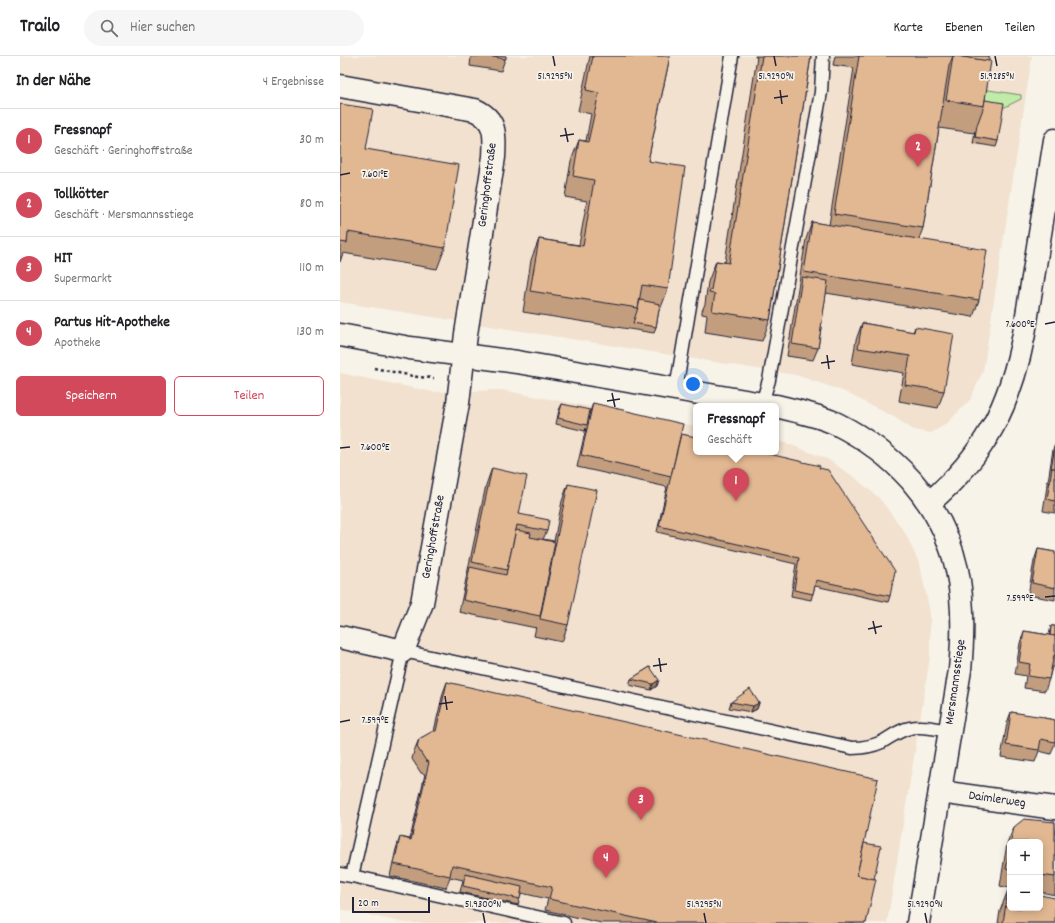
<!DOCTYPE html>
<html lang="de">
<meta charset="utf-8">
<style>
body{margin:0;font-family:Dekko,sans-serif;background:#f6f6f6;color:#202124}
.controls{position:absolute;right:12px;bottom:12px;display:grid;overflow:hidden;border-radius:6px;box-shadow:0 2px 10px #0003}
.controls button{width:36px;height:36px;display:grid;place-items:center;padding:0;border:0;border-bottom:1px solid #e0e0e0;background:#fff;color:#202124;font:20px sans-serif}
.scale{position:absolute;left:12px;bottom:10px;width:78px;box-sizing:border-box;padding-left:4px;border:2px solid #22223b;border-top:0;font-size:11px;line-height:14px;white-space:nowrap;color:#22223b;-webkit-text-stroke:3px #f7f3e8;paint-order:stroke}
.you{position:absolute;left:353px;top:328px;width:14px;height:14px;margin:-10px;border:3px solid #fff;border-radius:50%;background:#1a73e8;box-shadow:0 0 0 6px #1a73e833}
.badge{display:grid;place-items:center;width:26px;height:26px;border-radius:50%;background:#d1495b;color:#fff;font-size:13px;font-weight:700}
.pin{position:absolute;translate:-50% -33px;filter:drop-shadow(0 1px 2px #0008)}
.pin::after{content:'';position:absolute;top:21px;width:14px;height:12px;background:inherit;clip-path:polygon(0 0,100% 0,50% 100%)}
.popup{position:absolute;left:353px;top:347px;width:86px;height:52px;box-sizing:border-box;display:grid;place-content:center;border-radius:6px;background:#fff;filter:drop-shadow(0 1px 3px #0005);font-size:13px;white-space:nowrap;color:#757577}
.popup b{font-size:15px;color:#202124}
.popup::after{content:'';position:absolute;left:50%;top:100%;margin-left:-8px;border:8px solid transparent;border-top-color:#fff}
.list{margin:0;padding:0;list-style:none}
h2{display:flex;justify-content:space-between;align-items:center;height:52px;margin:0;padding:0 16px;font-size:17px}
h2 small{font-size:13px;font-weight:400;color:#757577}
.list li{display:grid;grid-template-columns:26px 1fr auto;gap:12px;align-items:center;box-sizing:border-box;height:64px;padding:0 16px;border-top:1px solid #e0e0e0}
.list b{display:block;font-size:15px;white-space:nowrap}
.list p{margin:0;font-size:13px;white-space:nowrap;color:#757577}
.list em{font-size:13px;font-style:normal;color:#757577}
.actions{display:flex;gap:8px;padding:12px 16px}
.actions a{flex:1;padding:9px 0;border:1px solid #d1495b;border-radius:6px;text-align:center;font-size:14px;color:#d1495b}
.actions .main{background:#d1495b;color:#fff}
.icon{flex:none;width:22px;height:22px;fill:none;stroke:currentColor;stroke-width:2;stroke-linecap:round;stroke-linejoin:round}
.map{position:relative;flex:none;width:715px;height:867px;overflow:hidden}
header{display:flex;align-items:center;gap:24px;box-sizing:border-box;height:56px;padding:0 20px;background:#fff;border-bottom:1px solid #e0e0e0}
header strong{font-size:19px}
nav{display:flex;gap:22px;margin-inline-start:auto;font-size:14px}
.search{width:280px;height:36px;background:#f6f6f6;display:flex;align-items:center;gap:10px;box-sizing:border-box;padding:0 14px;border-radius:22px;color:#757577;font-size:15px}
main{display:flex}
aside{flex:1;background:#fff}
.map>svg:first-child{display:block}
.built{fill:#f1e1ce}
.green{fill:#c1eca8;stroke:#728772}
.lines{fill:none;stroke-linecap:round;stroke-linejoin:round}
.lane-casing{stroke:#22223b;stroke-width:15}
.street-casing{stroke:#22223b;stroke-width:25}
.secondary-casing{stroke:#22223b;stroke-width:25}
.path{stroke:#22223b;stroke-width:2.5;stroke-dasharray:3 3;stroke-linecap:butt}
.lane{stroke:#f7f3e8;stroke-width:12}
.street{stroke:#f7f3e8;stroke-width:22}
.secondary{stroke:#f7f3e8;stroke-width:22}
.wall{fill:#c29e7e;stroke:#22223b}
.shaded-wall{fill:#9e8166;stroke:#22223b}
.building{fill:#e2b892;stroke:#22223b}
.ticks{fill:none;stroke:#22223b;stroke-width:1.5}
.labels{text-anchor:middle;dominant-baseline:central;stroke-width:3.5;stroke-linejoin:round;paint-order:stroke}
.street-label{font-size:13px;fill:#22223b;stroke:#f7f3e8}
.ticks-label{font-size:10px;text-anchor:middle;fill:#22223b;stroke:#f7f3e8;stroke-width:3.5;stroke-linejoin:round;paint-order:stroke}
</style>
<header>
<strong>Trailo</strong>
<div class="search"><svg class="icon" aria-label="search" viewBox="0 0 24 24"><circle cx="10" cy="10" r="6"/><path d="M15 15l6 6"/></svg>Hier suchen</div>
<nav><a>Karte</a><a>Ebenen</a><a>Teilen</a></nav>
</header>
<main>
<aside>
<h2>In der Nähe<small>4 Ergebnisse</small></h2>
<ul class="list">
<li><span class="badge">1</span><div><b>Fressnapf</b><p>Geschäft · Geringhoffstraße</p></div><em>30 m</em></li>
<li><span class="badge">2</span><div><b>Tollkötter</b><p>Geschäft · Mersmannsstiege</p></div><em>80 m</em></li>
<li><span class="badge">3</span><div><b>HIT</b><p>Supermarkt</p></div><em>110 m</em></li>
<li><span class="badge">4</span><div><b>Partus Hit-Apotheke</b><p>Apotheke</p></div><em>130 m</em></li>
</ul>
<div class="actions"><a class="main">Speichern</a><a>Teilen</a></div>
</aside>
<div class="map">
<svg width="715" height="867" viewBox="0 0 715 867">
<rect width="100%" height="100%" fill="#f7f3e8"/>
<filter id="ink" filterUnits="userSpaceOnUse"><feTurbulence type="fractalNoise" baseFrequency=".025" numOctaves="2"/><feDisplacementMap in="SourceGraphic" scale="8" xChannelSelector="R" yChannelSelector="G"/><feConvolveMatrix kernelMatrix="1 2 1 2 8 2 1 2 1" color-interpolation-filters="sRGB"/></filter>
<g filter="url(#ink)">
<g class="built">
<polygon points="0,0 692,0 643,315 630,344 606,368 591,377 574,374 554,361 503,335 456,319 0,246"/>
<polygon points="0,317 93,336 160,334 356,370 356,396 436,396 436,385 446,387 487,403 514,421 539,442 564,475 580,509 590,557 590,601 547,867 66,867 0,853"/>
</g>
<polygon class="green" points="642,33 681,39 681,43 661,53 639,49"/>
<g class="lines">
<defs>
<g id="lane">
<polyline points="336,333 392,0"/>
<polyline points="422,347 429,324 481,36 483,0"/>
<polyline points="0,818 12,820"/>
<path d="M224,867L12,820L63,595L512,692C523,692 533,690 542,686C551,681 559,674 570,672C582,669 597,673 609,675"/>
</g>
<g id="street">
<path d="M0,30L135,54C157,64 155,80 154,101L126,278L118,347L82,547L63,595L0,581"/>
<path d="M589,447C645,399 670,350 684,278L715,84"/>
<polyline points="600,736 715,752"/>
</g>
<g id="secondary">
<polyline points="0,279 70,292 177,306 434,350"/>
<path d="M436,350C456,355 478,359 497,368C525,382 550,401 571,424C621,482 627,541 620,614L578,867"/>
</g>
</defs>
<use href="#lane" class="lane-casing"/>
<use href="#street" class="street-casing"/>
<use href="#secondary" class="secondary-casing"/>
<polyline class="path" points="34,312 78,321 94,322"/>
<use href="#lane" class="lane"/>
<use href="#street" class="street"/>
<use href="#secondary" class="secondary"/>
</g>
<g class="wall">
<polygon points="131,0 166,0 161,15 130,10"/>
<polygon points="250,0 330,0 308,105 328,233 320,254 319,254 316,271 314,277 183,256 191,204 199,183 239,189 247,145 225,141 231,105 239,84 246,85 251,58 238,55"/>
<polygon points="415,0 471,0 430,264 422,285 365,276 367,259 362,258 362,255 365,248 368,226 376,205 385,206 417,1 415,1"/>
<polygon points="495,0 649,0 645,44 658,85 656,91 633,87 635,75 634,77 599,72 583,172 579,183 639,244 633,261 486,237 478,292 473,304 447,300 466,183 472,166 489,169 514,12 493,9"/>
<polygon points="0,48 26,93 105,192 97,213 3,197 0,206"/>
<polygon points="522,267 573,276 575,271 604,335 598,352 559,345 564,317 512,308 516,284"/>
<polygon points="253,347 341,378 479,412 550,540 548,546 475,530 471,544 451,540 456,508 317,476 327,431 237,411 246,372 245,375 216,368 219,354 222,348 250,356"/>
<polygon points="715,389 715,457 703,455 708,424 709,419 713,393"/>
<polygon points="152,412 179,458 207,475 203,483 214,485 222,445 228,428 228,569 222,586 194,580 196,571 196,572 119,556 146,429"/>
<polygon points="698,493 715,496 715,544 688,539 694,505"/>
<polygon points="711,570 715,570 715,611 712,611 709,623 705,635 684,632 686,620 675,618 680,587 684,575 709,579"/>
<polygon points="310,611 317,630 311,634 289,629 291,623"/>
<polygon points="107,626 524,787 534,823 526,867 261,867 205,854 208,843 181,837 178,849 120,836 123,824 110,821 106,832 50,820 56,793 60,781 70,783 85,718 81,717 72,703 74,695 79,683 94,675 103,637"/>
<polygon points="391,646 419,647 417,653 411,656 389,652"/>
<polygon points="671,656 715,664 715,687 711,698 699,695 695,706 661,701 667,667"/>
<polygon points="715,766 715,839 700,836 700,786 670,786 670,832 660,830 667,788 674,771"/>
<polygon points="668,834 715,867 658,867 660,855"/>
</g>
<g class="shaded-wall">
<polygon points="319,624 317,630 311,634 313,628"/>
<polygon points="419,647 417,653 411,656 413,650"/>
</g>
<g class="building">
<polygon points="147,0 166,0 166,3"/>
<polygon points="253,0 330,0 308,105 345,111 328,233 302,229 298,252 190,235 199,183 243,190 254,124 233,120 239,84 248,86 259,37 246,34"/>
<polygon points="422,0 471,0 430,264 372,255 375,238 369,237 370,234 371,234 376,205 389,207"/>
<polygon points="519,0 613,0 609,10 583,172 494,158"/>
<polygon points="613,0 617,0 651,5 644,50 606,44"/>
<polygon points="617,0 649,0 649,5"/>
<polygon points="645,44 664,47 658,85 635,81 637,69 644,50"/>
<polygon points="0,48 33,53 26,93 119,109 105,192 8,176 7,187 0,186"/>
<polygon points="472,166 647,194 639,244 464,216"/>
<polygon points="462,221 488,225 478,292 452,288"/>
<polygon points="300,244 320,248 316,271 293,267 298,252"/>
<polygon points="522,267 574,276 575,271 614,278 604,335 565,329 570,300 518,292"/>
<polygon points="253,347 343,368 331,420 241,399"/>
<polygon points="222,348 250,354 247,369 218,362"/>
<polygon points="341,378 356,381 356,396 421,396 480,410 479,412 488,414 555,515 550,540 476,524 473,538 454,534 459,502 319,470"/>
<polygon points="715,390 715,412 712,412 712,413 711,413"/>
<polygon points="152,412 187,420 179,458 209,464 207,475 177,469 167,514 132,506"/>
<polygon points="712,412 715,412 715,445 707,443"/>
<polygon points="228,428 257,434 228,569 200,563"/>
<polygon points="176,474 191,477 190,481 215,486 200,560 123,544 130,511 166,519 167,514"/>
<polygon points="698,493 715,496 715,532 692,527"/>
<polygon points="711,570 715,570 715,580 710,580"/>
<polygon points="684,575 715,580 715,599 714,599 709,623 688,620 690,608 679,606"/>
<polygon points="310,611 319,624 313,628 291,623"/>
<polygon points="107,626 538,723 517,819 536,823 526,867 317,867 209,843 212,831 112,809 110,820 54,808 60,781 71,784 89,706 86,705 77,691 79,683 93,675 96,675"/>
<polygon points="410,633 419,647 413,650 391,646"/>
<polygon points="671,656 704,661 704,662 715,664 715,686 701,683 699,694 666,689"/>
<polygon points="684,763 715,766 715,821 700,819 700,786 671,786 674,771"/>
<polygon points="524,787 541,790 534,823 517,819"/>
<polygon points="670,792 670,814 666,813"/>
<polygon points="125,818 182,831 180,843 123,830"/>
<polygon points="668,834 670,835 670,852 700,852 700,839 715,842 715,867 663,867"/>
</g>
</g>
<path class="ticks" d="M213,0L215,10M434,0L436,10M655,0L657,10M440,34L442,48M434,42L448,40M225,72L228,86M220,80L234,78M0,119L10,117M705,268L715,266M487,299L489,313M481,307L495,305M272,337L275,351M267,345L280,343M0,392L10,391M705,541L715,540M533,565L536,578M528,573L542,570M319,602L321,616M313,610L327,608M105,640L107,654M99,648L113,646M0,666L10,664M143,857L145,867M364,857L366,867M585,857L587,867"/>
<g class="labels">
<g class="street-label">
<text transform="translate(148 129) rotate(-83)">Geringhoffstraße</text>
<text transform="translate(94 481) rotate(-80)">Geringhoffstraße</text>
<text transform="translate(616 626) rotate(-82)">Mersmannsstiege</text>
<text transform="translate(657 744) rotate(8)">Daimlerweg</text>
</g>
</g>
<g class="ticks-label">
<text x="436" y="23">51.9290°N</text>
<text x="215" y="23">51.9295°N</text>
<text x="657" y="23">51.9285°N</text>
<text x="35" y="121">7.601°E</text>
<text x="680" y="271">7.600°E</text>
<text x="35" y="394">7.600°E</text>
<text x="680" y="545">7.599°E</text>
<text x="35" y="667">7.599°E</text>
<text x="143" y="851">51.9300°N</text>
<text x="364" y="851">51.9295°N</text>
<text x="585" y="851">51.9290°N</text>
</g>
</svg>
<div class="controls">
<button>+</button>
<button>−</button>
</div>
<div class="scale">20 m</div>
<div class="you"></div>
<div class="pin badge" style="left:396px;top:445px">1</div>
<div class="popup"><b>Fressnapf</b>Geschäft</div>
<div class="pin badge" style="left:578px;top:111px">2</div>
<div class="pin badge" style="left:301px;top:764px">3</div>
<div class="pin badge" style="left:266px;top:822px">4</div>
</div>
</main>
